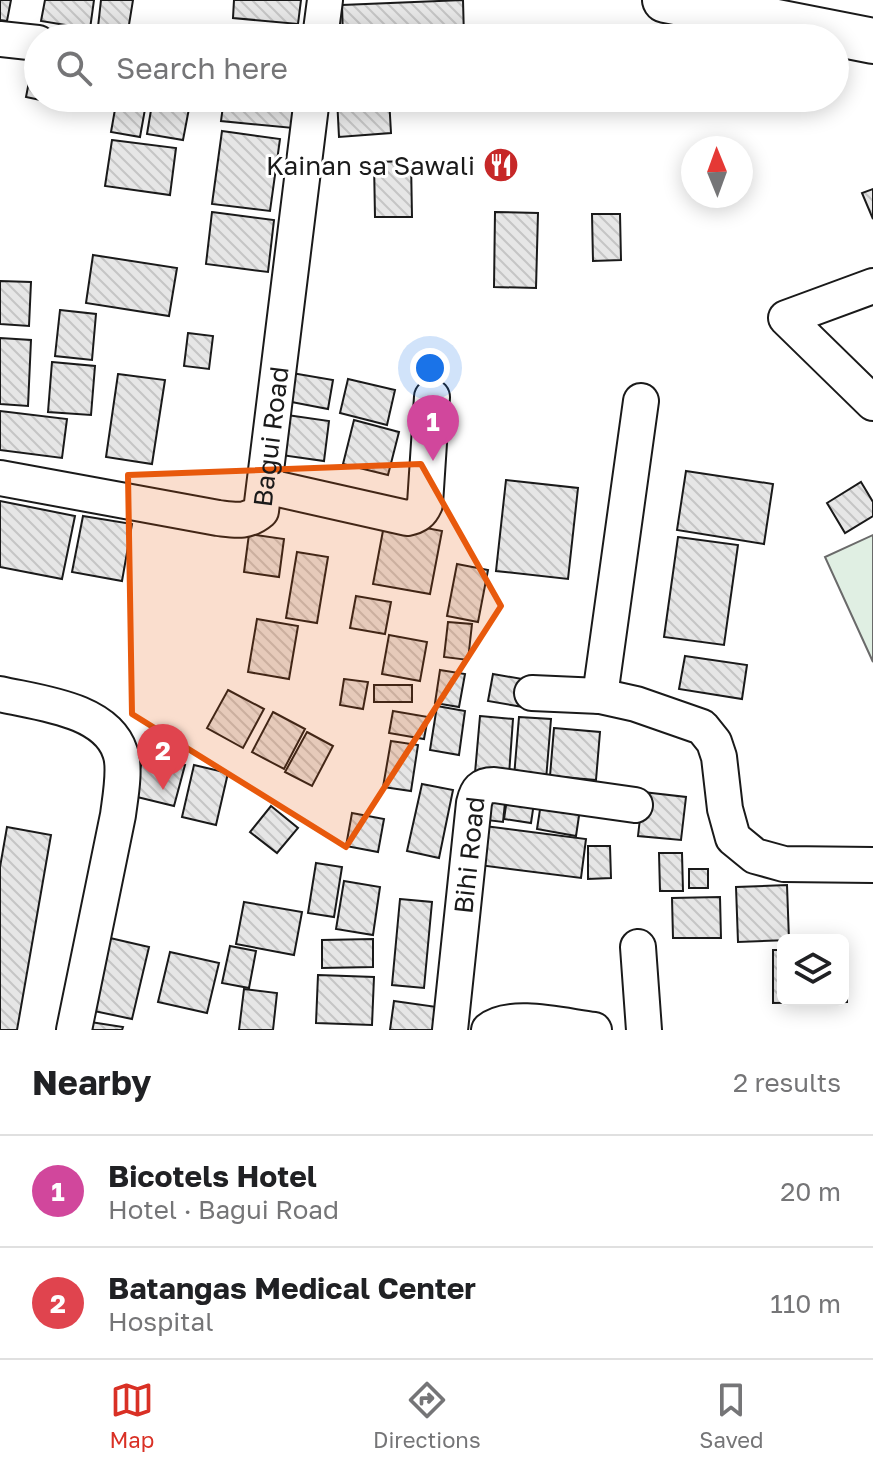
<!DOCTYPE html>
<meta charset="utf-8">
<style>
body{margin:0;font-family:"Golos Text",sans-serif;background:#f2f2f2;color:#202124}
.controls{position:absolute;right:24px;bottom:24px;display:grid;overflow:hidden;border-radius:12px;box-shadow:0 4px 20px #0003}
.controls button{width:72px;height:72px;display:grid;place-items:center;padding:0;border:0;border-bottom:2px solid #e0e0e0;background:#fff;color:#202124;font:40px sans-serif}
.compass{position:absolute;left:681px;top:136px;width:72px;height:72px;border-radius:50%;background:#fff;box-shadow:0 4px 20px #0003;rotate:359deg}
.you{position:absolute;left:430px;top:368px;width:28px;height:28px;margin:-20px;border:6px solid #fff;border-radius:50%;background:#1a73e8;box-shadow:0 0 0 12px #1a73e833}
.badge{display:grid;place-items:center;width:52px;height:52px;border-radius:50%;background:#d93025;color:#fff;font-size:26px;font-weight:700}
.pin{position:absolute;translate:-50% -66px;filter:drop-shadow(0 2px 4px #0008)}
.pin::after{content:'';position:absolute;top:42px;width:28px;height:24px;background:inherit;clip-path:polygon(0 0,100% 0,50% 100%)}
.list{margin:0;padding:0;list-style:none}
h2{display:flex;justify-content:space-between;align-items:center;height:104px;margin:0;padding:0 32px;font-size:34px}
h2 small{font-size:26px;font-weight:400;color:#757577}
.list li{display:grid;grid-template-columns:52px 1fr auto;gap:24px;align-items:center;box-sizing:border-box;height:112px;padding:0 32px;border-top:2px solid #e0e0e0}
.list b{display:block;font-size:30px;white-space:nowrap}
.list p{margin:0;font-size:26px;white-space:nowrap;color:#757577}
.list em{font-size:26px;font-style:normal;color:#757577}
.icon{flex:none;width:44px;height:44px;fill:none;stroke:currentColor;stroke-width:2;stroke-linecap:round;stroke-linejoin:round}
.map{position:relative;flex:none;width:873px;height:1030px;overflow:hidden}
.search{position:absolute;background:#fff;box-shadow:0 4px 20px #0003;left:24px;right:24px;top:24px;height:88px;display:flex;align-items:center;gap:20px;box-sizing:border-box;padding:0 28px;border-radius:44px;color:#757577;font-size:30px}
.sheet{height:328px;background:#fff}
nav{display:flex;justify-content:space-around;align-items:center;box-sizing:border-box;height:112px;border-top:2px solid #e0e0e0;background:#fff;font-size:22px;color:#757577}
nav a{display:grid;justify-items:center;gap:4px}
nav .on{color:#d93025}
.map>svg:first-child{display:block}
.park{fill:#e0efe3;stroke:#6a6a6a;stroke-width:2}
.building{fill:url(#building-back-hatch);stroke:#1a1a1a;stroke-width:2}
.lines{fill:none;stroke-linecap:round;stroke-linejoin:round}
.minor-casing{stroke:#1a1a1a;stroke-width:38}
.major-casing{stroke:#1a1a1a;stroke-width:48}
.minor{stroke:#fff;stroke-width:34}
.major{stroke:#fff;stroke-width:44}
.marked{fill:#e8590c;fill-opacity:0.2;stroke:#e8590c;stroke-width:6;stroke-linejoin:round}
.labels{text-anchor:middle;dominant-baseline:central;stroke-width:6;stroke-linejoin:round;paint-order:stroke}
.poi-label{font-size:26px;fill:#1a1a1a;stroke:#fff;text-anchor:end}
.street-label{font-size:26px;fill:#1a1a1a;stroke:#fff}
</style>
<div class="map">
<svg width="873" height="1030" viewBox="0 0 873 1030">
<defs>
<pattern id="building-back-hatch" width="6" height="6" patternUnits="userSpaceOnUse" patternTransform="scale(2)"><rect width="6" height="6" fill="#e6e6e6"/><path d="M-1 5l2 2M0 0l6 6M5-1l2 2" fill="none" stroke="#c5c5c5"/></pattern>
</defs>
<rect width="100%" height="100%" fill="#fff"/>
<polygon class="park" points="873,535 873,662 825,557"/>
<g class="building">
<polygon points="0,0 11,0 7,21 0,20"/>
<polygon points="45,0 94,0 90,29 41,21"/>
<polygon points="101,0 133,0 128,31 98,27"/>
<polygon points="234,0 301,0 298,24 233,18"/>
<polygon points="463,0 464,38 343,38 342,5"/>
<polygon points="34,56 38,57 38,98 71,98 69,106 26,97"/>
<polygon points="117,98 147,98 140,137 111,132"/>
<polygon points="153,98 191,98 183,140 147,134"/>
<polygon points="224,98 297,98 293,128 221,121"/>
<polygon points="337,98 389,98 391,133 339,137"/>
<polygon points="222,131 280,139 270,211 212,204"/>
<polygon points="112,140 176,148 170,195 105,186"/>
<polygon points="411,161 412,217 375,217 374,162"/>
<polygon points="873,189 873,219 862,193"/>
<polygon points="212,212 274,220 268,272 206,264"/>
<polygon points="495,212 538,213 536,288 494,287"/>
<polygon points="592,214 620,214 621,260 593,261"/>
<polygon points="93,255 177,268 169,316 86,303"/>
<polygon points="0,281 31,282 29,326 0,324"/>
<polygon points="60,310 96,314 92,360 55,356"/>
<polygon points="188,333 213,336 209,369 184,366"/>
<polygon points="0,338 31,340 28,406 0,404"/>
<polygon points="52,362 95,366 91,415 48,412"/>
<polygon points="286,372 333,380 328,409 281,400"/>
<polygon points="118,374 165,380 152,464 106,457"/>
<polygon points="348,379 395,390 387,425 340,413"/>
<polygon points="0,411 67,419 62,458 0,450"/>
<polygon points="287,415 329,421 324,461 281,455"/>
<polygon points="354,420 399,432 388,475 343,464"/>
<polygon points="686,471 773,484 764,544 677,530"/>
<polygon points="506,480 578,488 568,579 496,571"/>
<polygon points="861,482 873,502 873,516 845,533 827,503"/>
<polygon points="0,501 75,516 62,579 0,567"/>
<polygon points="83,516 132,524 122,581 72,572"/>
<polygon points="385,520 442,531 430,594 373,584"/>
<polygon points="249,534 284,539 279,577 244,572"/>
<polygon points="678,537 738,545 724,645 664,637"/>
<polygon points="297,552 328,557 317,623 286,618"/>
<polygon points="457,564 488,570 478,622 447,616"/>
<polygon points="356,596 391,602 385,634 350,628"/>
<polygon points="257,619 298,626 289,679 248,672"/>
<polygon points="448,622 472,624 468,660 444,657"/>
<polygon points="389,635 427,642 420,681 382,674"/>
<polygon points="685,656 747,665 742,699 679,689"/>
<polygon points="440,670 465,674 459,707 435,703"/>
<polygon points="493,674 528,680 523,707 488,701"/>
<polygon points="344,679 368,682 363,709 340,705"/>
<rect x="374" y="685" width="38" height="17"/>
<polygon points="228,690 264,709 243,748 207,728"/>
<polygon points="437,706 465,711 459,755 430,750"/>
<polygon points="393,711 428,717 424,739 389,733"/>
<polygon points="273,712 305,729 284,769 252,752"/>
<polygon points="480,716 513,719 509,775 475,773"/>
<polygon points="519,717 551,719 546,780 514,777"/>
<polygon points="554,728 600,732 596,780 550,776"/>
<polygon points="307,732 333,746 312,786 285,772"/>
<polygon points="391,741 418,745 411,791 383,787"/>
<polygon points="144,754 185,765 174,806 133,796"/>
<polygon points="194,765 228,773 216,825 182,817"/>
<polygon points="422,784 453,790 439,858 407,851"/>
<polygon points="482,790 506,793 503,822 478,819"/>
<polygon points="508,792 535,796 531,823 504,819"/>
<polygon points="643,792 686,797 681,840 638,836"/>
<polygon points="541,803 580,809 576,836 537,829"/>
<polygon points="271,806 298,828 277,853 250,832"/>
<polygon points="352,813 384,819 378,852 346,846"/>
<polygon points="477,825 586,839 581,878 471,864"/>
<polygon points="7,827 51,835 17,1030 0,1030 0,867"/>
<polygon points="588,846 610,846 611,878 588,879"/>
<polygon points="659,853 682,853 683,891 660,891"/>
<polygon points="316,863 342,867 334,917 308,913"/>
<rect x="689" y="869" width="19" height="19"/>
<polygon points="344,881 380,887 373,935 336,929"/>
<polygon points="787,885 789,940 738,942 736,887"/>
<polygon points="720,897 721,938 673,938 672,898"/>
<polygon points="400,899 432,902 424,988 392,985"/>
<polygon points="244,902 302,912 294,955 236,944"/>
<polygon points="110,938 149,947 132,1019 94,1011"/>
<polygon points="373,939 373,967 322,968 322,940"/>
<polygon points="230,946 256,951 249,988 222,983"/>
<polygon points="773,950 783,950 783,1000 843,1000 843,950 847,950 847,1002 773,1003"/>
<polygon points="170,952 219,963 207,1013 158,1002"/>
<polygon points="318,975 374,977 372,1025 316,1023"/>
<polygon points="244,989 277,993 273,1030 239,1030"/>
<polygon points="394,1001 437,1007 434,1030 390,1030"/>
<polygon points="84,1021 123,1027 122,1030 83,1030"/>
</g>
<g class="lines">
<defs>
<g id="minor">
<polyline points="320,38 325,0"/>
<polyline points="0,39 38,43"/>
<polyline points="873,286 786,318 873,403"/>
<path id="s1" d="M0,478L218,518C235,520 247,523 261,511L312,98"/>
<path d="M265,486L407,518C417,516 421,513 425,504L432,397"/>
<polyline points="532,693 600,696 636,704 702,727 714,742 719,757 725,809 733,838 755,856 784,864 873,865"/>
<path d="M0,694C39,703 106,709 120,752C126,768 120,799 118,815L74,1030"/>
<polyline points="600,696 641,401"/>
<polyline points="638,947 644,1030"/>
<path id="s2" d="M450,1030L474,803C477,790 481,785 494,785L635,805"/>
<path d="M489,1030C510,1012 567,1027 594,1030"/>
</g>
<polyline id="major" points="665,0 873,41"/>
</defs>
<use href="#minor" class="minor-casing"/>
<use href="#major" class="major-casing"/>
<use href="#minor" class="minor"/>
<use href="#major" class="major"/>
</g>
<path class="marked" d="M421,464L501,606L346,847L132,714L128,475Z"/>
<defs>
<symbol id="restaurant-disc" viewBox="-11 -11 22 22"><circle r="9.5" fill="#c62828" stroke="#fff"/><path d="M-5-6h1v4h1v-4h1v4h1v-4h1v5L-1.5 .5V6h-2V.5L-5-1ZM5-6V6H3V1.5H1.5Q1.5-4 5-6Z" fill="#fff"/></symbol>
</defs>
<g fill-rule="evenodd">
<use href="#restaurant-disc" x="481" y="145" width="40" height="40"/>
</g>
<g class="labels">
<g class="poi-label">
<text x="475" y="165">Kainan sa Sawali</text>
</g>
<g class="street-label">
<text stroke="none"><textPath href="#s1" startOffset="342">Bagui Road</textPath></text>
<text stroke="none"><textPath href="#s2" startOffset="176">Bihi Road</textPath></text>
</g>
</g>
</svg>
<div class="controls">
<button><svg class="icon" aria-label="layers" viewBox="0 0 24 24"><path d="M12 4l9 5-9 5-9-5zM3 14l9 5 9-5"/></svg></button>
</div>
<svg class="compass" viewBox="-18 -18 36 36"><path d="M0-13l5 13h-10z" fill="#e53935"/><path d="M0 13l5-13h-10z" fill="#757577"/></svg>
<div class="you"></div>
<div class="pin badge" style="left:433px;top:461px;background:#d1479c">1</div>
<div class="pin badge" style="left:163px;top:790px;background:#e0444e">2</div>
<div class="search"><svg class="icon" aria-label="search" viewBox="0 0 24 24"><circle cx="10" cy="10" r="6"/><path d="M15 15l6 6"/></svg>Search here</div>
</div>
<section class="sheet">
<h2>Nearby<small>2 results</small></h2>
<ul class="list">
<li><span class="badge" style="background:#d1479c">1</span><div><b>Bicotels Hotel</b><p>Hotel · Bagui Road</p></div><em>20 m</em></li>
<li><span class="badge" style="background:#e0444e">2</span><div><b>Batangas Medical Center</b><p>Hospital</p></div><em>110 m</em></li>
</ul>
</section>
<nav>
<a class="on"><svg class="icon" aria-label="map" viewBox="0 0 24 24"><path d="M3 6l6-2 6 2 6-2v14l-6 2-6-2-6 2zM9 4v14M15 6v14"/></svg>Map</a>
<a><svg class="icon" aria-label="directions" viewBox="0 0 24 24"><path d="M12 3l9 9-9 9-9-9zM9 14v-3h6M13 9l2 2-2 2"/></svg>Directions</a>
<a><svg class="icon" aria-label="saved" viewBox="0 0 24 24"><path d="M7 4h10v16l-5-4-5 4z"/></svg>Saved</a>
</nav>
